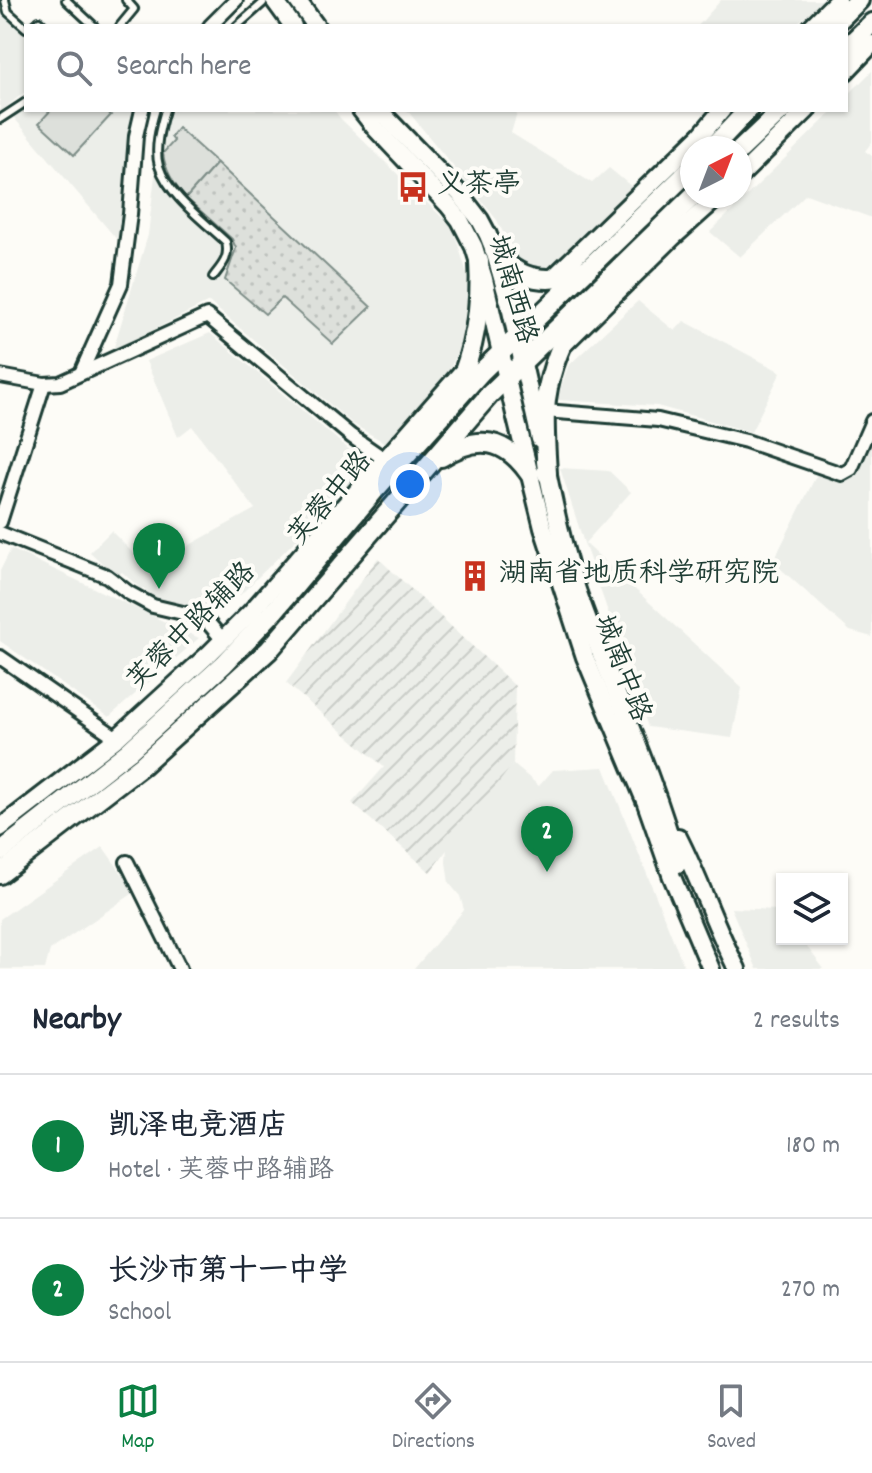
<!DOCTYPE html>
<meta charset="utf-8">
<style>
body{margin:0;font-family:Dekko,"LXGW WenKai TC",sans-serif;background:#f2f2f3;color:#1f2937}
.controls{position:absolute;right:24px;bottom:24px;display:grid;overflow:hidden;border-radius:0px;box-shadow:0 2px 6px #0004}
.controls button{width:72px;height:72px;display:grid;place-items:center;padding:0;border:0;border-bottom:2px solid #e0e1e3;background:#fff;color:#1f2937;font:40px sans-serif}
.compass{position:absolute;left:680px;top:136px;width:72px;height:72px;border-radius:50%;background:#fff;box-shadow:0 2px 6px #0004;rotate:42deg}
.you{position:absolute;left:410px;top:484px;width:28px;height:28px;margin:-20px;border:6px solid #fff;border-radius:50%;background:#1a73e8;box-shadow:0 0 0 12px #1a73e833}
.badge{display:grid;place-items:center;width:52px;height:52px;border-radius:50%;background:#0b8043;color:#fff;font-size:26px;font-weight:700}
.pin{position:absolute;translate:-50% -66px;filter:drop-shadow(0 2px 4px #0008)}
.pin::after{content:'';position:absolute;top:42px;width:28px;height:24px;background:inherit;clip-path:polygon(0 0,100% 0,50% 100%)}
.list{margin:0;padding:0;list-style:none}
h2{display:flex;justify-content:space-between;align-items:center;height:104px;margin:0;padding:0 32px;font-size:34px}
h2 small{font-size:26px;font-weight:400;color:#747a83}
.list li{display:grid;grid-template-columns:52px 1fr auto;gap:24px;align-items:center;box-sizing:border-box;height:144px;padding:0 32px;border-top:2px solid #e0e1e3}
.list b{display:block;font-size:30px;white-space:nowrap}
.list p{margin:0;font-size:26px;white-space:nowrap;color:#747a83}
.list em{font-size:26px;font-style:normal;color:#747a83}
.icon{flex:none;width:44px;height:44px;fill:none;stroke:currentColor;stroke-width:2;stroke-linecap:round;stroke-linejoin:round}
.map{position:relative;flex:none;width:872px;height:969px;overflow:hidden}
.search{position:absolute;background:#fff;box-shadow:0 2px 6px #0004;left:24px;right:24px;top:24px;height:88px;display:flex;align-items:center;gap:20px;box-sizing:border-box;padding:0 28px;border-radius:0px;color:#747a83;font-size:30px}
.sheet{height:392px;background:#fff}
nav{display:flex;justify-content:space-around;align-items:center;box-sizing:border-box;height:112px;border-top:2px solid #e0e1e3;background:#fff;font-size:22px;color:#747a83}
nav a{display:grid;justify-items:center;gap:4px}
nav .on{color:#0b8043}
.map>svg:first-child{display:block}
.built{fill:#eceee9}
.industrial{fill:url(#industrial-furrows)}
.grass{fill:url(#grass-dots);stroke:#7e8e88;stroke-width:2}
.garden{fill:#dde0db;stroke:#7e8e88;stroke-width:2}
.lines{fill:none;stroke-linecap:round;stroke-linejoin:round}
.lane-casing{stroke:#1f3d34;stroke-width:12}
.street-casing{stroke:#1f3d34;stroke-width:18}
.secondary-casing{stroke:#1f3d34;stroke-width:22}
.primary-casing{stroke:#1f3d34;stroke-width:24}
.lane{stroke:#fdfcf7;stroke-width:6}
.street{stroke:#fdfcf7;stroke-width:12}
.secondary{stroke:#fdfcf7;stroke-width:16}
.primary{stroke:#fdfcf7;stroke-width:18}
.labels{text-anchor:middle;dominant-baseline:central;stroke-width:8;stroke-linejoin:round;paint-order:stroke}
.poi-label{font-size:28px;fill:#1f3d34;stroke:#fdfcf7;text-anchor:start}
.street-label{font-size:28px;fill:#1f3d34;stroke:#fdfcf7}
</style>
<div class="map">
<svg width="872" height="969" viewBox="0 0 872 969">
<defs>
<pattern id="industrial-furrows" width="10" height="10" patternUnits="userSpaceOnUse" patternTransform="scale(2)"><rect width="10" height="10" fill="#eceee9"/><path d="M-1 1l2-2M0 10L10 0M9 11l2-2" fill="none" stroke="#cacdc8"/></pattern>
<pattern id="grass-dots" width="8" height="8" patternUnits="userSpaceOnUse" patternTransform="scale(2)"><rect width="8" height="8" fill="#dde0db"/><path d="M2 2h.1M6 6h.1" fill="none" stroke="#bdc1bd" stroke-width="1.8" stroke-linecap="round"/></pattern>
</defs>
<rect width="100%" height="100%" fill="#fdfcf7"/>
<filter id="ink" filterUnits="userSpaceOnUse"><feTurbulence type="fractalNoise" baseFrequency=".0125" numOctaves="2"/><feDisplacementMap in="SourceGraphic" scale="16" xChannelSelector="R" yChannelSelector="G"/><feConvolveMatrix kernelMatrix="1 2 1 2 8 2 1 2 1" color-interpolation-filters="sRGB"/></filter>
<g filter="url(#ink)">
<g class="built">
<polygon points="721,0 823,0 794,26 698,26"/>
<polygon points="0,6 26,34 26,91 0,112"/>
<polygon points="872,71 872,142 865,151 872,156 872,218 806,194 740,257 710,232 834,110 846,110 846,97"/>
<polygon points="26,102 26,110 134,110 119,242 10,113"/>
<polygon points="173,110 334,110 341,119 453,228 468,277 468,311 462,344 442,384 387,444 353,424 209,302 113,350 148,235 161,123"/>
<polygon points="407,110 518,110 511,133 592,183 609,168 632,187 557,264 534,273 515,257 497,220"/>
<polygon points="638,301 675,331 684,321 781,372 751,432 657,406 557,400 568,366"/>
<polygon points="210,333 370,467 240,595 233,589 224,599 222,598 210,605 197,607 185,604 178,611 159,602 143,588 141,589 122,572 117,577 90,552 111,531 138,558 145,551 151,557 153,555 158,559 164,560 170,565 188,546 255,509 192,426 178,437 146,361"/>
<polygon points="872,424 872,637 850,631 773,562 821,466 857,475"/>
<polygon points="560,468 609,471 631,492 585,543 742,688 732,738 648,727 584,543"/>
<polygon points="11,549 199,638 109,717 0,641 0,571"/>
<polygon points="513,764 539,786 553,770 604,767 685,969 414,969 464,910 460,896 449,883 446,862 447,844"/>
<polygon points="103,847 135,892 50,950 45,969 0,969 0,919"/>
<polygon points="731,908 778,910 782,915 782,939 801,939 824,969 757,969"/>
</g>
<polygon class="industrial" points="378,558 515,686 513,764 430,872 352,803 384,767 286,683"/>
<polygon class="grass" points="217,163 371,307 333,344 282,298 265,314 225,280 236,248 232,239 186,198"/>
<g class="garden">
<polygon points="51,110 105,110 111,115 74,155 39,123"/>
<path d="M178,128L217,163L186,198C175,186 165,170 163,153L174,141L171,137Z"/>
</g>
<g class="lines">
<defs>
<g id="lane">
<polyline points="5,0 8,12 26,28"/>
<polyline points="66,0 94,26"/>
<polyline points="34,26 39,21 44,26"/>
<polyline points="120,26 134,9 126,0"/>
<polyline points="237,26 263,3"/>
<path d="M165,110C160,127 154,149 159,166C168,195 204,221 226,242C230,258 222,265 213,277"/>
<polyline points="0,119 26,102"/>
</g>
<g id="street">
<polyline points="210,26 236,0"/>
<polyline points="81,373 121,284 130,214 136,136 142,110"/>
<polyline points="0,376 44,384 60,383 207,316 351,436 390,463"/>
<polyline points="545,411 658,420 746,441 842,474 851,469 872,421"/>
<polyline points="0,522 44,384"/>
<polyline points="0,533 107,576 129,593 153,606 204,618 223,640"/>
<polyline points="0,657 117,738"/>
<polyline points="127,862 180,969"/>
</g>
<g id="secondary">
<polyline points="274,0 293,26"/>
<polyline points="297,0 316,26"/>
<polyline points="812,26 838,0"/>
<polyline points="846,71 872,44"/>
<polyline points="361,110 376,129 449,206 460,220 474,247 484,279 515,414 543,528 585,657 646,803 672,877 711,969"/>
<polyline points="379,110 460,194 480,220 488,235 494,250 509,302 540,439"/>
<polyline points="740,176 807,110"/>
<polyline points="553,278 701,135 722,110"/>
<polyline points="564,344 673,237 719,196"/>
<path d="M545,461C554,505 563,550 578,593C610,684 653,771 678,864"/>
<polyline points="0,828 117,738 210,653 251,612 461,373"/>
<path d="M678,837C700,880 715,926 737,969"/>
</g>
<g id="primary">
<polyline points="833,26 859,0"/>
<polyline points="846,48 872,23"/>
<polyline points="712,148 748,110"/>
<polyline points="740,150 782,110"/>
<path d="M494,250C517,281 551,287 586,269"/>
<path d="M456,392C475,349 482,307 479,261"/>
<path d="M441,457C478,434 505,438 530,474"/>
<path d="M547,474C546,453 544,431 545,410C547,379 560,345 575,318"/>
<polyline points="0,852 129,751 224,664 275,610 374,491 481,372 692,168"/>
<polyline points="0,874 142,765 269,650 489,395 693,196"/>
</g>
</defs>
<use href="#lane" class="lane-casing"/>
<use href="#street" class="street-casing"/>
<use href="#secondary" class="secondary-casing"/>
<use href="#primary" class="primary-casing"/>
<use href="#lane" class="lane"/>
<use href="#street" class="street"/>
<use href="#secondary" class="secondary"/>
<use href="#primary" class="primary"/>
</g>
</g>
<defs>
<symbol id="bus-bare" viewBox="-9 -9 18 18"><path d="M-5-6H5V4H4V6H2V4H-2V6H-4V4H-5ZM-3.5-4V0h7V-4ZM-3.5 1.2v1.5H-2V1.2ZM2 1.2v1.5H3.5V1.2Z" fill="#c8321e" stroke="#fdfcf7" stroke-width="2.5" paint-order="stroke"/></symbol>
<symbol id="building-bare" viewBox="-9 -9 18 18"><path d="M-4-6H4V6H1V3H-1V6H-4ZM-2.5-4.3h1.7v1.8h-1.7ZM.8-4.3h1.7v1.8H.8ZM-2.5-1h1.7V.8h-1.7ZM.8-1h1.7V.8H.8Z" fill="#c8321e" stroke="#fdfcf7" stroke-width="2.5" paint-order="stroke"/></symbol>
</defs>
<g fill-rule="evenodd">
<use href="#bus-bare" x="391" y="165" width="44" height="44"/>
<use href="#building-bare" x="453" y="554" width="44" height="44"/>
</g>
<g class="labels">
<g class="poi-label">
<text x="437" y="187">义茶亭</text>
<text x="499" y="576">湖南省地质科学研究院</text>
</g>
<g class="street-label">
<text transform="translate(510 290) rotate(74)">城南西路</text>
<text transform="translate(332 500) rotate(-50)">芙蓉中路</text>
<text transform="translate(193 628) rotate(-45)">芙蓉中路辅路</text>
<text transform="translate(620 669) rotate(69)">城南中路</text>
</g>
</g>
</svg>
<div class="controls">
<button><svg class="icon" aria-label="layers" viewBox="0 0 24 24"><path d="M12 4l9 5-9 5-9-5zM3 14l9 5 9-5"/></svg></button>
</div>
<svg class="compass" viewBox="-18 -18 36 36"><path d="M0-13l5 13h-10z" fill="#e53935"/><path d="M0 13l5-13h-10z" fill="#747a83"/></svg>
<div class="you"></div>
<div class="pin badge" style="left:159px;top:589px">1</div>
<div class="pin badge" style="left:547px;top:872px">2</div>
<div class="search"><svg class="icon" aria-label="search" viewBox="0 0 24 24"><circle cx="10" cy="10" r="6"/><path d="M15 15l6 6"/></svg>Search here</div>
</div>
<section class="sheet">
<h2>Nearby<small>2 results</small></h2>
<ul class="list">
<li><span class="badge">1</span><div><b>凯泽电竞酒店</b><p>Hotel · 芙蓉中路辅路</p></div><em>180 m</em></li>
<li><span class="badge">2</span><div><b>长沙市第十一中学</b><p>School</p></div><em>270 m</em></li>
</ul>
</section>
<nav>
<a class="on"><svg class="icon" aria-label="map" viewBox="0 0 24 24"><path d="M3 6l6-2 6 2 6-2v14l-6 2-6-2-6 2zM9 4v14M15 6v14"/></svg>Map</a>
<a><svg class="icon" aria-label="directions" viewBox="0 0 24 24"><path d="M12 3l9 9-9 9-9-9zM9 14v-3h6M13 9l2 2-2 2"/></svg>Directions</a>
<a><svg class="icon" aria-label="saved" viewBox="0 0 24 24"><path d="M7 4h10v16l-5-4-5 4z"/></svg>Saved</a>
</nav>
